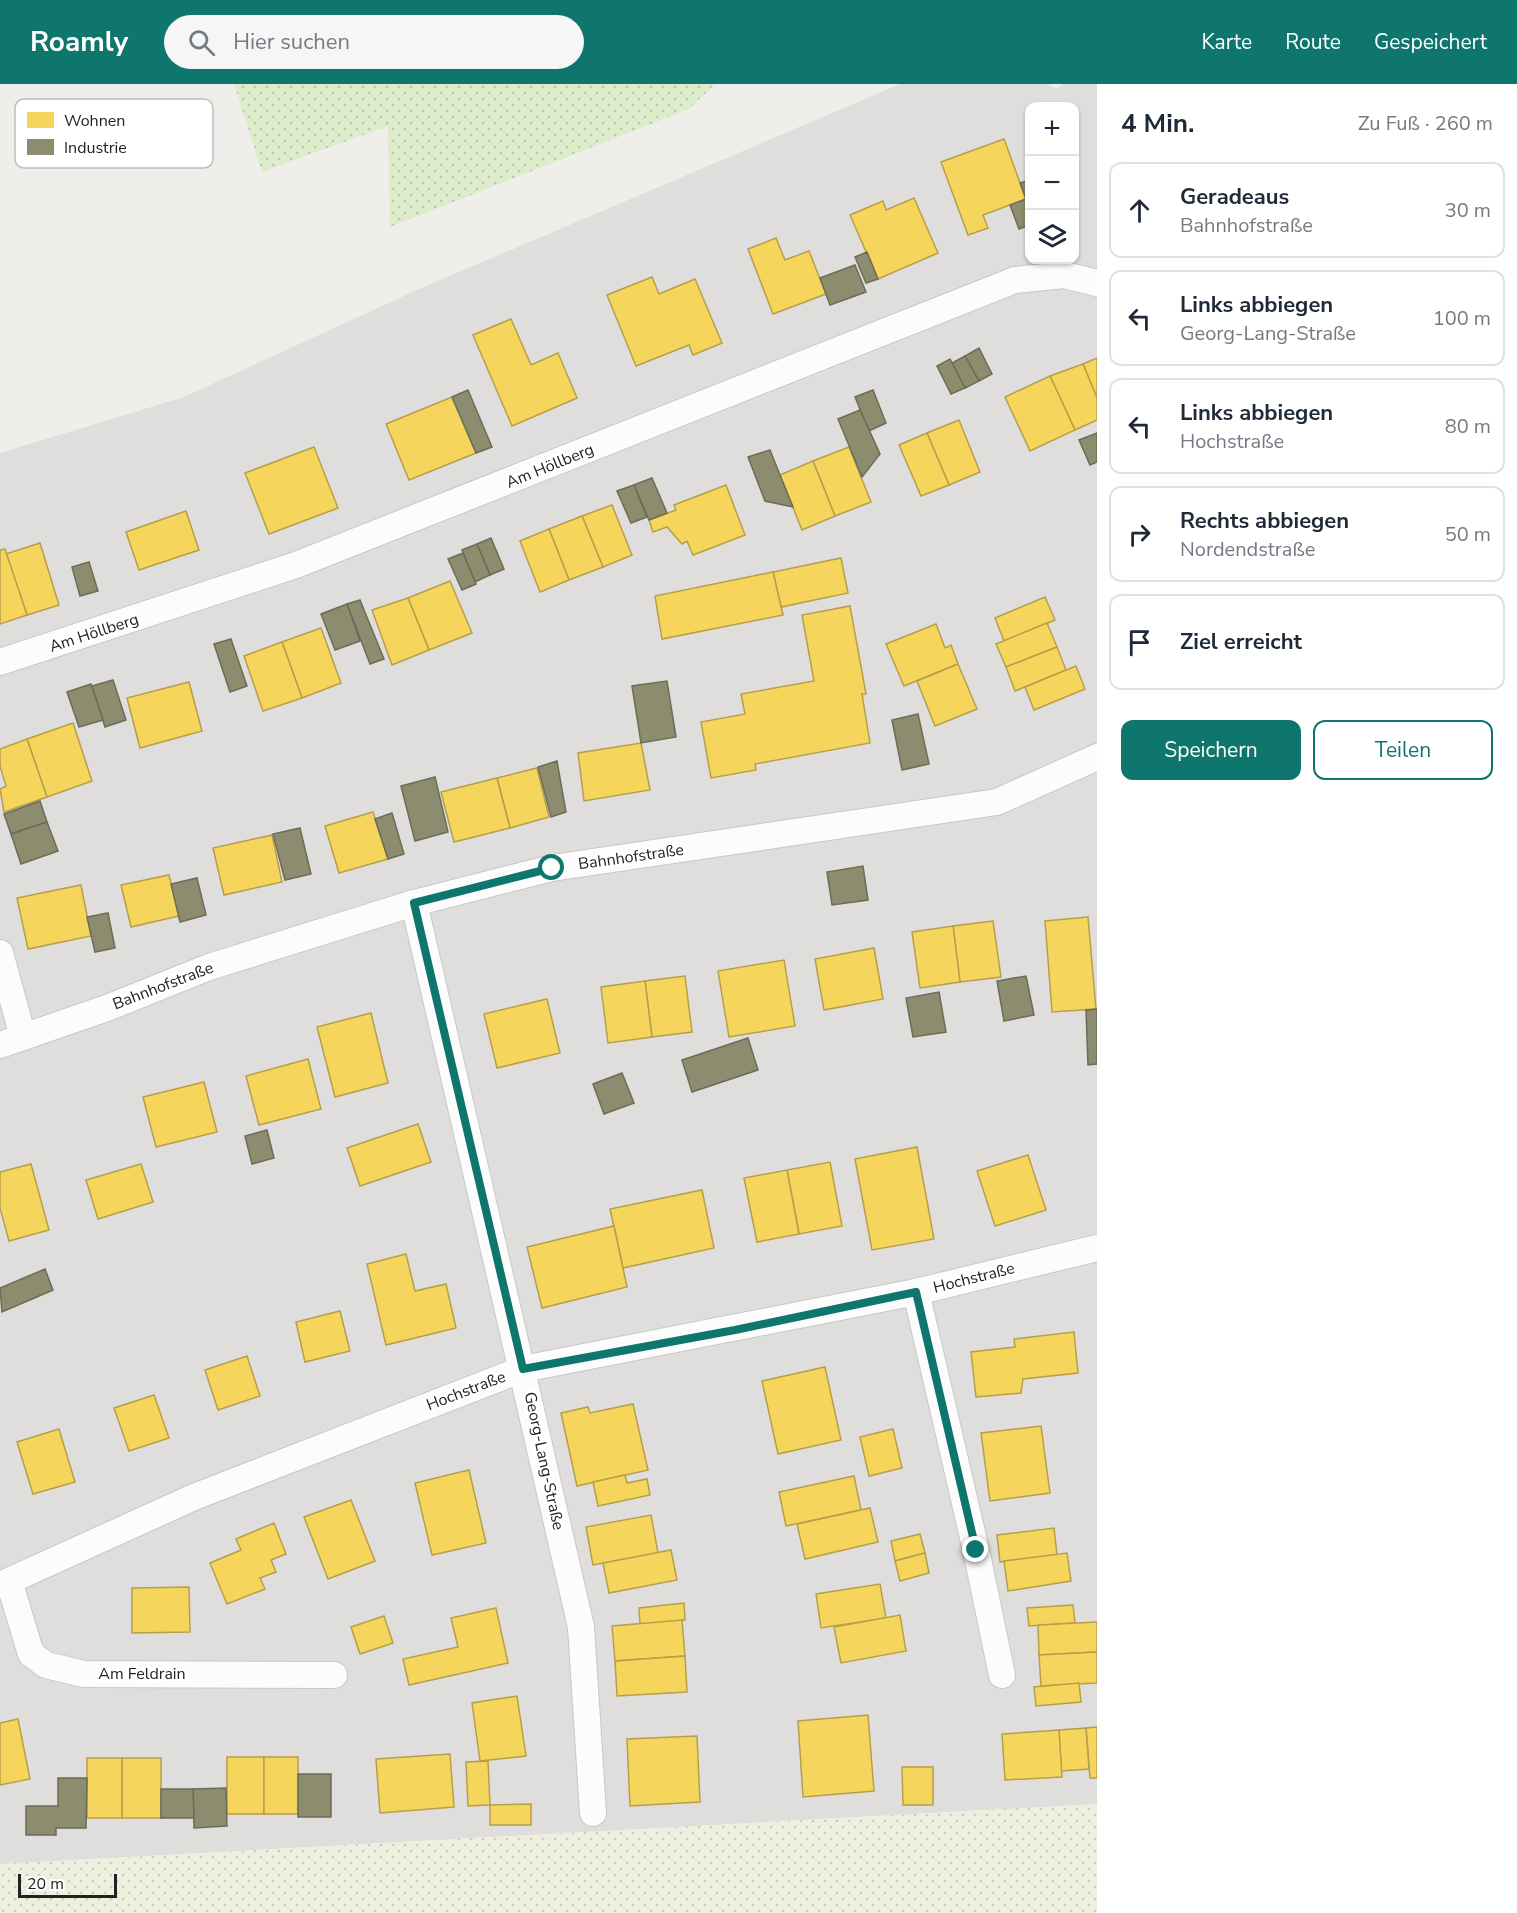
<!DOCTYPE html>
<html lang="de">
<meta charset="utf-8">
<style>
body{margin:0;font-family:"Nunito Sans",sans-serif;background:#f6f6f7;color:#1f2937}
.controls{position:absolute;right:18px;top:18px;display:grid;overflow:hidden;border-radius:12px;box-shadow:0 2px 4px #0004}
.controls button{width:54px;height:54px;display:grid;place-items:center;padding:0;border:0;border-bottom:2px solid #e0e1e3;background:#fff;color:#1f2937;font:30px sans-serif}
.scale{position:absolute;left:18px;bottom:15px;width:99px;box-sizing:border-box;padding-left:6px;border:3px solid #222;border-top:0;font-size:16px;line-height:21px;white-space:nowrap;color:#222;-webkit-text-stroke:4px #fff;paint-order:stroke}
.stop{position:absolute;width:18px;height:18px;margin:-14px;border:4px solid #0f766e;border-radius:50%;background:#fff}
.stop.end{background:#0f766e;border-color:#fff;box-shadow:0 2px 6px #0008}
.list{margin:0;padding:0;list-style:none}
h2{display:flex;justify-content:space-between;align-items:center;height:78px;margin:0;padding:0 24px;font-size:26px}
h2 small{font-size:20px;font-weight:400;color:#747a83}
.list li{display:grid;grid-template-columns:39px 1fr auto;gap:18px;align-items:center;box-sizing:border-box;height:96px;margin:0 12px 12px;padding:0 12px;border:2px solid #e0e1e3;border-radius:12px}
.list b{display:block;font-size:22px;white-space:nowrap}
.list p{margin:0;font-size:20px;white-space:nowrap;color:#747a83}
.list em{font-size:20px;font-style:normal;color:#747a83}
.actions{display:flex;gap:12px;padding:18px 24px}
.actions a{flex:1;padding:14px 0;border:2px solid #0f766e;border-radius:12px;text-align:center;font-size:21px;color:#0f766e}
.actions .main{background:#0f766e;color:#fff}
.icon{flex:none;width:33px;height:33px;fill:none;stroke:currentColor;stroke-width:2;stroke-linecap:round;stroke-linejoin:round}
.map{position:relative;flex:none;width:1097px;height:1829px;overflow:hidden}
header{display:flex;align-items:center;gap:36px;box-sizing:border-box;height:84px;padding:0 30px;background:#0f766e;color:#fff}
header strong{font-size:28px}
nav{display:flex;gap:33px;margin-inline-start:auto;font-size:21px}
.search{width:420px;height:54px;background:#f6f6f7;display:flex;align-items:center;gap:15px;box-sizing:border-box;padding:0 21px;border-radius:33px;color:#747a83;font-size:22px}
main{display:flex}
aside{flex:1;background:#fff}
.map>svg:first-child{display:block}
.residential{fill:#dfdedc;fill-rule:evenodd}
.farmland{fill:url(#farmland-dots)}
.grass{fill:url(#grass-dots)}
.homes{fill:#f6d55c;stroke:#b69f4b;stroke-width:1.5}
.industry{fill:#8c8c6e;stroke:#6c6c57;stroke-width:1.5}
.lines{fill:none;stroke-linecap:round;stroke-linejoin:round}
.minor-casing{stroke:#c9c8c7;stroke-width:28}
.minor{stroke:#fdfcfc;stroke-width:26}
.route{stroke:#0f766e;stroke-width:8}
.labels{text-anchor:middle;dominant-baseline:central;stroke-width:6;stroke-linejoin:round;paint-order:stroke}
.street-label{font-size:16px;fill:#222;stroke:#fff}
.key{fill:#fff;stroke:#bdbdbd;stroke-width:1.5}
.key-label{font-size:16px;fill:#222}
</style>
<header>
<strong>Roamly</strong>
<div class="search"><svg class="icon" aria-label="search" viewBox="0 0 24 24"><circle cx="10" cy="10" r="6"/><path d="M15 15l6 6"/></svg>Hier suchen</div>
<nav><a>Karte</a><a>Route</a><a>Gespeichert</a></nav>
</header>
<main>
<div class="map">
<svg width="1097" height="1829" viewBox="0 0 1097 1829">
<defs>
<pattern id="farmland-dots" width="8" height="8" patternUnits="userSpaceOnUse" patternTransform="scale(1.5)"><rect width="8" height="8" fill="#efefdf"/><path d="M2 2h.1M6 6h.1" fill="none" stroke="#cdcdbf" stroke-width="1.8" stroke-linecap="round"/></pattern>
<pattern id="grass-dots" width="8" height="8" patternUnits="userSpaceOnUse" patternTransform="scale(1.5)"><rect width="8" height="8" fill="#ddeccb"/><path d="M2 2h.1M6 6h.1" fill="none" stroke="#bdcaae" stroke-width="1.8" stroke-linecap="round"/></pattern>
</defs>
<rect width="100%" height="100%" fill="#f0eeeb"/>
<path class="residential" d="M900,0H1048L1056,5L1063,0H1097V1720L0,1780V369L184,313L417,206ZM1030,22H1074V176H1030Z"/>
<polygon class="farmland" points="1097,1720 1097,1829 0,1829 0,1780"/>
<polygon class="grass" points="234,0 715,0 689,25 390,143 388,42 262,88"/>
<g class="homes">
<polygon points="1004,55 1026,115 983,131 988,144 968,151 941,78"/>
<polygon points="914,114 938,169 878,195 850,131 883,117 886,126"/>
<polygon points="776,154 785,176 809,167 826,210 773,230 748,165"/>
<polygon points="652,193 659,210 695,195 722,259 693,271 689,261 636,282 607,211"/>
<polygon points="511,235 531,281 558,269 577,314 512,342 473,251"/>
<polygon points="1097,274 1097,314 1083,280"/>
<polygon points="1083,280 1097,314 1097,336 1075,346 1050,292"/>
<polygon points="1050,292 1075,346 1030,367 1005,313"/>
<polygon points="452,313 476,369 409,396 386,340"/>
<polygon points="959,336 980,388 949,401 927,349"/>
<polygon points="927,349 949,401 921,412 899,361"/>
<polygon points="314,363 338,424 269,450 245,389"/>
<polygon points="849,363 871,418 835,432 813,377"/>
<polygon points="813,377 835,432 802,446 780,391"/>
<polygon points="726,401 745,451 693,471 687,457 682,460 667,443 653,448 649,436 676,426 674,421"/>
<polygon points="612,421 632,471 603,483 582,432"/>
<polygon points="186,427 199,466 139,486 126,448"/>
<polygon points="582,432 603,483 569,496 549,445"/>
<polygon points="549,445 569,496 540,508 520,457"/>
<polygon points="40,459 59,521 27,531 6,470"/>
<polygon points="5,465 27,531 0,540 0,466"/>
<polygon points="841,474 848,509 781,523 773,488"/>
<polygon points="773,488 783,531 662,555 655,512"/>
<polygon points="450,497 472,549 429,566 408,514"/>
<polygon points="1045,513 1055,536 1004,557 995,534"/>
<polygon points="408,514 429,566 392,581 372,526"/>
<polygon points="850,522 866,610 862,610 870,659 755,680 756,686 711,694 701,638 745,630 741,610 814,597 802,531"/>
<polygon points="1047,539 1057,563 1006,583 996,560"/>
<polygon points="936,540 945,564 951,561 958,580 904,602 886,560"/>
<polygon points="321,544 341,599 302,614 282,558"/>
<polygon points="282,558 302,614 263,627 244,572"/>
<polygon points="1057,563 1066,586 1015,607 1006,583"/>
<polygon points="958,580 977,625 935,642 917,597"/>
<polygon points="1076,582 1085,605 1034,626 1025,603"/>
<polygon points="189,598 202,647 140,664 127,614"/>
<polygon points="73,639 92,697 47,713 27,655"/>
<polygon points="27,655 47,713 4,728 0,705 6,702 0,682 0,665"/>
<polygon points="641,659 650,706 584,717 578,669"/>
<polygon points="537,684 549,733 510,744 497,694"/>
<polygon points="497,694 510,744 454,758 441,708"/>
<polygon points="373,728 388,775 339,789 325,742"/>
<polygon points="272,751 282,798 224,811 213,764"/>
<polygon points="169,791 179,832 131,843 121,801"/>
<polygon points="81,801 91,852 28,865 17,814"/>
<polygon points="1088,833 1096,925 1052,928 1045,837"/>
<polygon points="993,837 1001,893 960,898 953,842"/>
<polygon points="953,842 960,898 920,904 912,848"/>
<polygon points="874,864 883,915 824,926 815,875"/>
<polygon points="784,876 795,942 729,953 718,887"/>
<polygon points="685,892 692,948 652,953 645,897"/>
<polygon points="645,897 652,953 608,959 601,903"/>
<polygon points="547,915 560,969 497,984 484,930"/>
<polygon points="371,929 388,999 335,1013 317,943"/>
<polygon points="308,975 321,1025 259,1041 246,992"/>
<polygon points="204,998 217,1048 156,1063 143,1013"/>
<polygon points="418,1040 431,1078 360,1102 347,1064"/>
<polygon points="917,1063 934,1155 872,1166 855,1075"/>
<polygon points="1028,1071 1046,1126 995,1142 977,1087"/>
<polygon points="830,1078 842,1142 799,1150 787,1086"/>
<polygon points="31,1080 49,1146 9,1157 0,1124 0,1088"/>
<polygon points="141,1080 153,1118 98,1135 86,1096"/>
<polygon points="787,1086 799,1150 757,1158 744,1094"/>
<polygon points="702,1106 714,1164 623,1184 610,1125"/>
<polygon points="614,1142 627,1203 542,1224 527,1163"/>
<polygon points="406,1170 415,1207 446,1200 456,1244 386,1261 367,1180"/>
<polygon points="340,1227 350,1267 305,1278 296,1238"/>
<polygon points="1074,1248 1078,1289 1023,1295 1021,1309 976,1313 971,1268 1015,1263 1014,1255"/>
<polygon points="247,1272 260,1312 218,1326 205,1286"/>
<polygon points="825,1283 841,1356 778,1370 762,1297"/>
<polygon points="154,1311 169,1354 129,1367 114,1324"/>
<polygon points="633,1320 648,1386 577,1402 561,1329 588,1323 590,1329"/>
<polygon points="1041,1342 1050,1409 990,1417 981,1349"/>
<polygon points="59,1345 75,1398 33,1410 17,1358"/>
<polygon points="893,1345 902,1384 869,1392 860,1353"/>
<polygon points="469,1386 486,1459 432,1471 415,1399"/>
<polygon points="625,1391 627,1399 647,1395 650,1411 598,1422 593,1398"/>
<polygon points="854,1392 861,1426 786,1442 779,1408"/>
<polygon points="351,1416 375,1477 328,1495 304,1433"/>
<polygon points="870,1424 878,1458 805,1475 797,1440"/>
<polygon points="651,1431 658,1469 593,1481 586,1443"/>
<polygon points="274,1439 286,1470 271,1476 276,1488 260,1494 265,1505 227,1520 210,1479 241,1466 236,1455"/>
<polygon points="1054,1444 1057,1471 1000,1478 997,1451"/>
<polygon points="920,1450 925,1469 895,1477 891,1457"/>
<polygon points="671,1466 677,1496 609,1509 603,1479"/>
<polygon points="925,1469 929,1489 900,1497 895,1477"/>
<polygon points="1067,1469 1071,1497 1008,1507 1004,1477"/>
<polygon points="880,1500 886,1534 821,1544 816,1510"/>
<polygon points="189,1503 190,1548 132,1549 132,1504"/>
<polygon points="684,1519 685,1536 640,1541 639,1524"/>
<polygon points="1073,1521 1075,1539 1029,1542 1027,1524"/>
<polygon points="496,1524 508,1579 409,1601 403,1575 458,1563 451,1534"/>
<polygon points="900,1531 906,1567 841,1579 834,1543"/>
<polygon points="384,1532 393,1559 360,1570 351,1543"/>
<polygon points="682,1536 685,1572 615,1577 612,1542"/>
<polygon points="1097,1538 1097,1568 1039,1571 1038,1541"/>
<polygon points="1097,1568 1097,1599 1041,1602 1039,1571"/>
<polygon points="685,1572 687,1608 617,1612 615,1577"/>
<polygon points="1079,1599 1081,1618 1036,1622 1034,1603"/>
<polygon points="517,1612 526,1672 480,1677 472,1619"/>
<polygon points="868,1631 874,1707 803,1713 798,1637"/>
<polygon points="18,1635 30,1695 0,1701 0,1639"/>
<polygon points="1097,1643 1097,1694 1090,1694 1086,1644"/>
<polygon points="1086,1644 1089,1685 1061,1687 1059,1646"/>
<polygon points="1059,1646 1062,1693 1005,1696 1002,1650"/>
<polygon points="697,1652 700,1718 630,1722 627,1655"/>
<polygon points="450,1670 454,1723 380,1729 376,1675"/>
<rect x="227" y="1673" width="37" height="57"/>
<rect x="264" y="1673" width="34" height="57"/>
<rect x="87" y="1674" width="35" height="60"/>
<rect x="122" y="1674" width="39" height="60"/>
<polygon points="488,1677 490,1721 468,1722 466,1678"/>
<polygon points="902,1683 933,1683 933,1721 903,1721"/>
<polygon points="531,1720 531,1741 490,1741 490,1721"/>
</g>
<g class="industry">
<polygon points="1030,96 1030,141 1019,145 1010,121 1026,115 1020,99"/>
<polygon points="867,168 878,195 866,199 855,173"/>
<polygon points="855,181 866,208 830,221 820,194"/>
<polygon points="979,264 992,290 979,297 965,272"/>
<polygon points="965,272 979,297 965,304 952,279"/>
<polygon points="950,275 965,304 951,310 937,282"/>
<polygon points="468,306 492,363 476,369 452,313"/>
<polygon points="873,306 886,339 869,347 855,313"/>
<polygon points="860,326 880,370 862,393 838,335"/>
<polygon points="1097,349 1097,378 1090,381 1079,356"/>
<polygon points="770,366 780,391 793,423 765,417 748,373"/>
<polygon points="652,394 667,429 649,436 634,401"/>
<polygon points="634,401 647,433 631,439 617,407"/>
<polygon points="491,454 504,485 490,491 477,460"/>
<polygon points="477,460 490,491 475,498 462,466"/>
<polygon points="463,469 476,500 462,506 448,475"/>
<polygon points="89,478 98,507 80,512 72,483"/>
<polygon points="360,516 384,575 370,580 347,520"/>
<polygon points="347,520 360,557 335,566 321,530"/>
<polygon points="231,555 247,602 230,608 214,560"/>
<polygon points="113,596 126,636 105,643 92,602"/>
<polygon points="667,597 676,653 641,659 632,602"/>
<polygon points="91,600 103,636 79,643 67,608"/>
<polygon points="918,630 929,680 902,686 892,636"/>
<polygon points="557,677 566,728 551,733 538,683"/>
<polygon points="435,693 448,748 415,757 401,702"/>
<polygon points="40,717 47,738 11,750 4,730"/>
<polygon points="392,729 404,770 388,775 375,735"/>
<polygon points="47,738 58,767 21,780 11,750"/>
<polygon points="300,744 311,790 285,796 273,750"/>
<polygon points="863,782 868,816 832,821 827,788"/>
<polygon points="197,794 206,831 180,838 171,800"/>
<polygon points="108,829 115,864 95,868 87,833"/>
<polygon points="1026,892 1034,931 1004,937 997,897"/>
<polygon points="939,908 946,948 913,953 906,914"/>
<polygon points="1097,925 1097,980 1088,981 1086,926"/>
<polygon points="748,954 758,986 692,1008 682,976"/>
<polygon points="622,989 634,1019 604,1030 593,1000"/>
<polygon points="267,1046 274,1074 252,1080 245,1052"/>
<polygon points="45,1185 53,1206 2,1228 0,1204"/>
<rect x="298" y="1690" width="33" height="43"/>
<polygon points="58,1694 87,1694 86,1744 56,1744 56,1751 26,1751 26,1722 58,1722"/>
<polygon points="226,1704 227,1742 194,1744 193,1705"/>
<polygon points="161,1705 193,1705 194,1734 161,1734"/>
</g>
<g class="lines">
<defs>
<g id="minor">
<polyline points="0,578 296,481 1015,196 1064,191 1097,199"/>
<polyline points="414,819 581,1543 593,1729"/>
<polyline points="0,869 23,953"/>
<polyline points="0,961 107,924 209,883 414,819 552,784 997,718 1097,673"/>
<polyline points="916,1208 976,1466 1002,1591"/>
<polyline points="9,1497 31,1570 46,1581 84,1590 334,1591"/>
<polyline points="0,1501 194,1413 523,1285 916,1208 1097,1164"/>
</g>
</defs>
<use href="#minor" class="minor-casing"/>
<use href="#minor" class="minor"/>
</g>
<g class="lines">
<polyline class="route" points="552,784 414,819 523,1285 735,1246 916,1208 976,1466"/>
</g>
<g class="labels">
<g class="street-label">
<text transform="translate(550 382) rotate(-22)">Am Höllberg</text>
<text transform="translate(94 549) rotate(-18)">Am Höllberg</text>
<text transform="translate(631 773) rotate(-8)">Bahnhofstraße</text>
<text transform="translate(163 902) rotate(-21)">Bahnhofstraße</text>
<text transform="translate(974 1194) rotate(-14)">Hochstraße</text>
<text transform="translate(466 1307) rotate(-21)">Hochstraße</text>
<text transform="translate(544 1377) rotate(78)">Georg-Lang-Straße</text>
<text x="142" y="1590">Am Feldrain</text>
</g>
</g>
<rect x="15" y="15" width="198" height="69" rx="9" class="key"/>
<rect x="27" y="28" width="27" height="16" fill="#f6d55c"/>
<rect x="27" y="55" width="27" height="16" fill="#8c8c6e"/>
<g class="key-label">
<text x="64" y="42">Wohnen</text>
<text x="64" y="69">Industrie</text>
</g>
</svg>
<div class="controls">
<button>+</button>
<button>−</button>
<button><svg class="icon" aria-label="layers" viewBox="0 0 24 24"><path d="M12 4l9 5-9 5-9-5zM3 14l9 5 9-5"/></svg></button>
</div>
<div class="scale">20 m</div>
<div class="stop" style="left:552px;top:784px"></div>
<div class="stop end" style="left:976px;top:1466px"></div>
</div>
<aside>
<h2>4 Min.<small>Zu Fuß · 260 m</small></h2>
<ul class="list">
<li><svg class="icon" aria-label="ahead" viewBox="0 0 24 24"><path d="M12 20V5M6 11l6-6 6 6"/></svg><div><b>Geradeaus</b><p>Bahnhofstraße</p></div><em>30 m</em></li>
<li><svg class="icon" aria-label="left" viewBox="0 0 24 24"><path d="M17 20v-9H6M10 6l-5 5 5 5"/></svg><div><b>Links abbiegen</b><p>Georg-Lang-Straße</p></div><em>100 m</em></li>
<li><svg class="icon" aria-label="left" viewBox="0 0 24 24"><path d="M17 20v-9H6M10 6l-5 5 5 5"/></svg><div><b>Links abbiegen</b><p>Hochstraße</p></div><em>80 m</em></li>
<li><svg class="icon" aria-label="right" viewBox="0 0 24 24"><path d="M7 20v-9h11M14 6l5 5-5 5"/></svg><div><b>Rechts abbiegen</b><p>Nordendstraße</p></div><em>50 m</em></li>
<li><svg class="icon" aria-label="arrive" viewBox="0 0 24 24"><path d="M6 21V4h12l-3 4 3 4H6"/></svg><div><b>Ziel erreicht</b></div></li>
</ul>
<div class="actions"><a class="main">Speichern</a><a>Teilen</a></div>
</aside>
</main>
